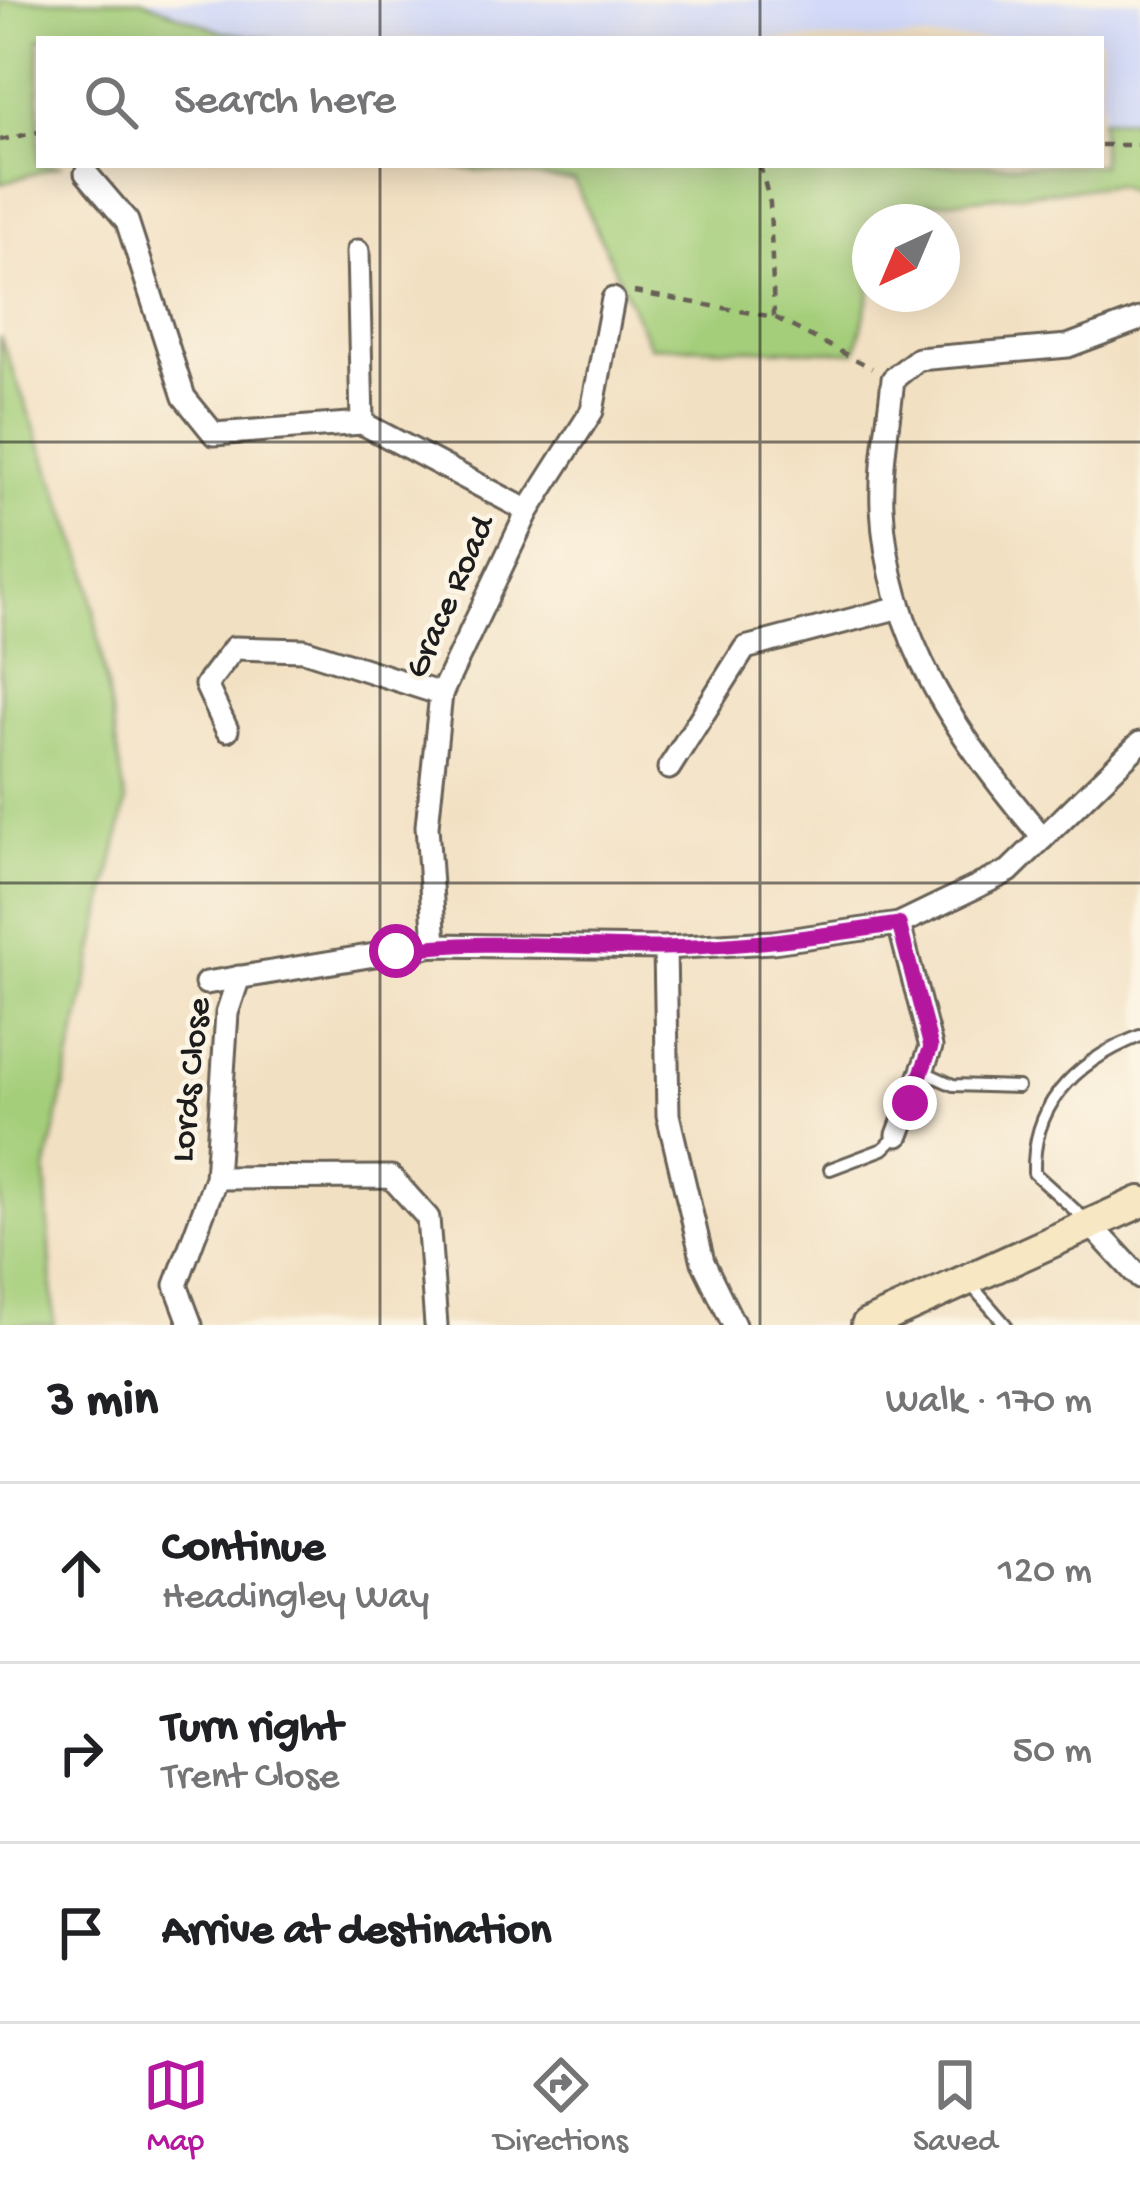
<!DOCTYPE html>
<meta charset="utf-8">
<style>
body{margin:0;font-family:"Gochi Hand",sans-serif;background:#f2f2f2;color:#202124}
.compass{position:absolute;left:852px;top:204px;width:108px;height:108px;border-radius:50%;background:#fff;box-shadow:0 6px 30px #0003;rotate:224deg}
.stop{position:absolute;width:36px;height:36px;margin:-27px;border:9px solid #b5179e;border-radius:50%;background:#fff}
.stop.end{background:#b5179e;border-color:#fff;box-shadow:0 3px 12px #0008}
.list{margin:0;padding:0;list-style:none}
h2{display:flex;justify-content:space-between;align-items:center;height:156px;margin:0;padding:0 48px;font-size:51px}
h2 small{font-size:39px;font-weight:400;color:#757577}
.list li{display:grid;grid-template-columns:78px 1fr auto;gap:36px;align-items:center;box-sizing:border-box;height:180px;padding:0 48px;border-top:3px solid #e0e0e0}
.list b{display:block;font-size:45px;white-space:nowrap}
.list p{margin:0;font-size:39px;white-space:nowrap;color:#757577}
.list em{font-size:39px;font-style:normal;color:#757577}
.icon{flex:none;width:66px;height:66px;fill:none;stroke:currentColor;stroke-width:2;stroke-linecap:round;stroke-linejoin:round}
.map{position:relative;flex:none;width:1140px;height:1325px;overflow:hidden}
.search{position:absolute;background:#fff;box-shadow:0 6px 30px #0003;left:36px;right:36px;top:36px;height:132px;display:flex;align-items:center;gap:30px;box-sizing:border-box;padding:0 42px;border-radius:0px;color:#757577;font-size:45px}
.sheet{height:696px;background:#fff}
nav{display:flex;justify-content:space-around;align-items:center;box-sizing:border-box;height:168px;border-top:3px solid #e0e0e0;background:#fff;font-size:33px;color:#757577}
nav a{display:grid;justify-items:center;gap:6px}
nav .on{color:#b5179e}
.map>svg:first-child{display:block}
.built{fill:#d2d9f9}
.green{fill:#a4ce7a;stroke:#60754b;stroke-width:3}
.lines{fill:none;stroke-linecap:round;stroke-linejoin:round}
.lane-casing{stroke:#676156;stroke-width:16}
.street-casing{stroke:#676156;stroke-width:27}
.secondary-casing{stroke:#676156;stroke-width:36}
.path{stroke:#676156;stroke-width:4.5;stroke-dasharray:9 9;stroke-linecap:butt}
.lane{stroke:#fff;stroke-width:10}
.street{stroke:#fff;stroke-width:21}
.secondary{stroke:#f7e8c3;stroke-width:30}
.route{stroke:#b5179e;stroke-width:15}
.grid{fill:none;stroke:#1c1c1c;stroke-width:3;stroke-opacity:0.55}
.labels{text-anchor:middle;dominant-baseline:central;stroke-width:9;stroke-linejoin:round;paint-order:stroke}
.street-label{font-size:36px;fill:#1c1c1c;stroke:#fcf5e5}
</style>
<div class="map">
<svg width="1140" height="1325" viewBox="0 0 1140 1325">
<rect width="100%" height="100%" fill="#fcf5e5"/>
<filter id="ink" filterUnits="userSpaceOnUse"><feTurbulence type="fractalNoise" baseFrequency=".00833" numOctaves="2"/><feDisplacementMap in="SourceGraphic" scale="24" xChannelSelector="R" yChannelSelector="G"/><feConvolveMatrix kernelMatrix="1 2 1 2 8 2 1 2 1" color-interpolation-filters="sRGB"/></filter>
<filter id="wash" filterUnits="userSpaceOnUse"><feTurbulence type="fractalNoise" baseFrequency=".004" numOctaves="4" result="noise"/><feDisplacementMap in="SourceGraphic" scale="48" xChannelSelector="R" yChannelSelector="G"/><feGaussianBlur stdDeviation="2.7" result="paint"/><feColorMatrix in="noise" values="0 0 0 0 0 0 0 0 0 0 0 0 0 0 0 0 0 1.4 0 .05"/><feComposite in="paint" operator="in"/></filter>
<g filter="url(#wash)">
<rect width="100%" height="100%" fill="#f2e0c2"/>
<polygon class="built" points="142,0 1140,0 1140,120 1101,119 1101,39 274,39 222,32"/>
<g class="green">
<polygon points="0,0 142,0 222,32 274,39 39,39 39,165 62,165 0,184"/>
<polygon points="1101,119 1140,120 1140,197 1117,185 890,207 886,222 870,222 870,292 856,352 650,346 574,181 428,165 1101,165"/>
<polygon points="0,336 87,568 126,803 46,1171 54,1325 0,1325"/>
</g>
</g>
<g filter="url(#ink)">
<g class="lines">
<defs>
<g id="lane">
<polyline points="922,1071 953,1085 1018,1087"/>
<polyline points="830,1169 883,1149 898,1135"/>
<path d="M1088,1222L1034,1173C1032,1103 1077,1061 1140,1036"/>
<polyline points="971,1285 1006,1325"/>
</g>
<g id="street">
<polyline points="86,173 127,221 184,397 214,434 362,423 528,511"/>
<polyline points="358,251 362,423"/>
<polyline points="227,730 206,685 234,648 304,650 441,694"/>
<polyline points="669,768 745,648 896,608"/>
<path d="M1043,838C960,741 888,639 882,507C880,465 889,420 893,379L918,359L1068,346L1140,319"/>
<polyline points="435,945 427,826 441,694 528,511 592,411 613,299"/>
<polyline points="665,948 668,1115 703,1262 734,1325"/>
<polyline points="206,983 435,945 665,948 773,942 899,924 1009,871 1140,743"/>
<polyline points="898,1135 931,1047 899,924"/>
<polyline points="216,1178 391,1177 428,1218 436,1325"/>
<polyline points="1089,1223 1140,1278"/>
<polyline points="191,1325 176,1285 216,1178 227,1013 239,977"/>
</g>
<polyline id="secondary" points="867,1325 1140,1202"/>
</defs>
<use href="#lane" class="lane-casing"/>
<use href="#street" class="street-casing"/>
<use href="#secondary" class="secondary-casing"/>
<g class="path">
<polyline points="0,140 39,132"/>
<polyline points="1101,145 1140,145"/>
<polyline points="760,165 770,203 774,317"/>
<polyline points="634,292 774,317 872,368"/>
</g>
<use href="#lane" class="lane"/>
<use href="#street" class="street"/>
<use href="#secondary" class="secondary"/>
</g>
</g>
<g class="lines" filter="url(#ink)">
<path class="route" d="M396,951C483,937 574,949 662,948C742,947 820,936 899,924L931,1047L910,1103"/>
</g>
<path class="grid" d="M380,0V39M760,0V39M380,165V1325M760,165V1325M0,442H1140M0,883H1140"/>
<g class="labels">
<g class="street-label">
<text transform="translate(452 598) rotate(-66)">Grace Road</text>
<text transform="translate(193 1080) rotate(-84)">Lords Close</text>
</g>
</g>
</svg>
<svg class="compass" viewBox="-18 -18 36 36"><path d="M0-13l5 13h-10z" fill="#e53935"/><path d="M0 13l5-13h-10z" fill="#757577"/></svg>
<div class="stop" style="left:396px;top:951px"></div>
<div class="stop end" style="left:910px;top:1103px"></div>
<div class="search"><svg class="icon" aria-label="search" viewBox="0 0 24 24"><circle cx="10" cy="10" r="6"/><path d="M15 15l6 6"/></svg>Search here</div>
</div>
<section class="sheet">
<h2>3 min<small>Walk · 170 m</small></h2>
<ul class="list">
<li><svg class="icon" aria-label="ahead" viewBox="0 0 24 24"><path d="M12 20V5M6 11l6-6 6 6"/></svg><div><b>Continue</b><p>Headingley Way</p></div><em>120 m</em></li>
<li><svg class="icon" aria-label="right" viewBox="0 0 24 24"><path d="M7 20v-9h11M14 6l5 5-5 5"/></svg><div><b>Turn right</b><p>Trent Close</p></div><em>50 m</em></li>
<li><svg class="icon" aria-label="arrive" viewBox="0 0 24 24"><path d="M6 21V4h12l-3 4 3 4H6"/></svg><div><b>Arrive at destination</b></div></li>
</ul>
</section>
<nav>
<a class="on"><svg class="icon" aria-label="map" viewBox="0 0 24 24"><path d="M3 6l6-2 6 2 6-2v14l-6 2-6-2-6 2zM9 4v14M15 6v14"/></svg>Map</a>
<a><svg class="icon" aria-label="directions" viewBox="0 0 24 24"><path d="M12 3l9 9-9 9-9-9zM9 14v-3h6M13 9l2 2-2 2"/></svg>Directions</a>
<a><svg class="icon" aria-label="saved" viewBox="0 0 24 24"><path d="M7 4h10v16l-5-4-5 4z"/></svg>Saved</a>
</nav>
